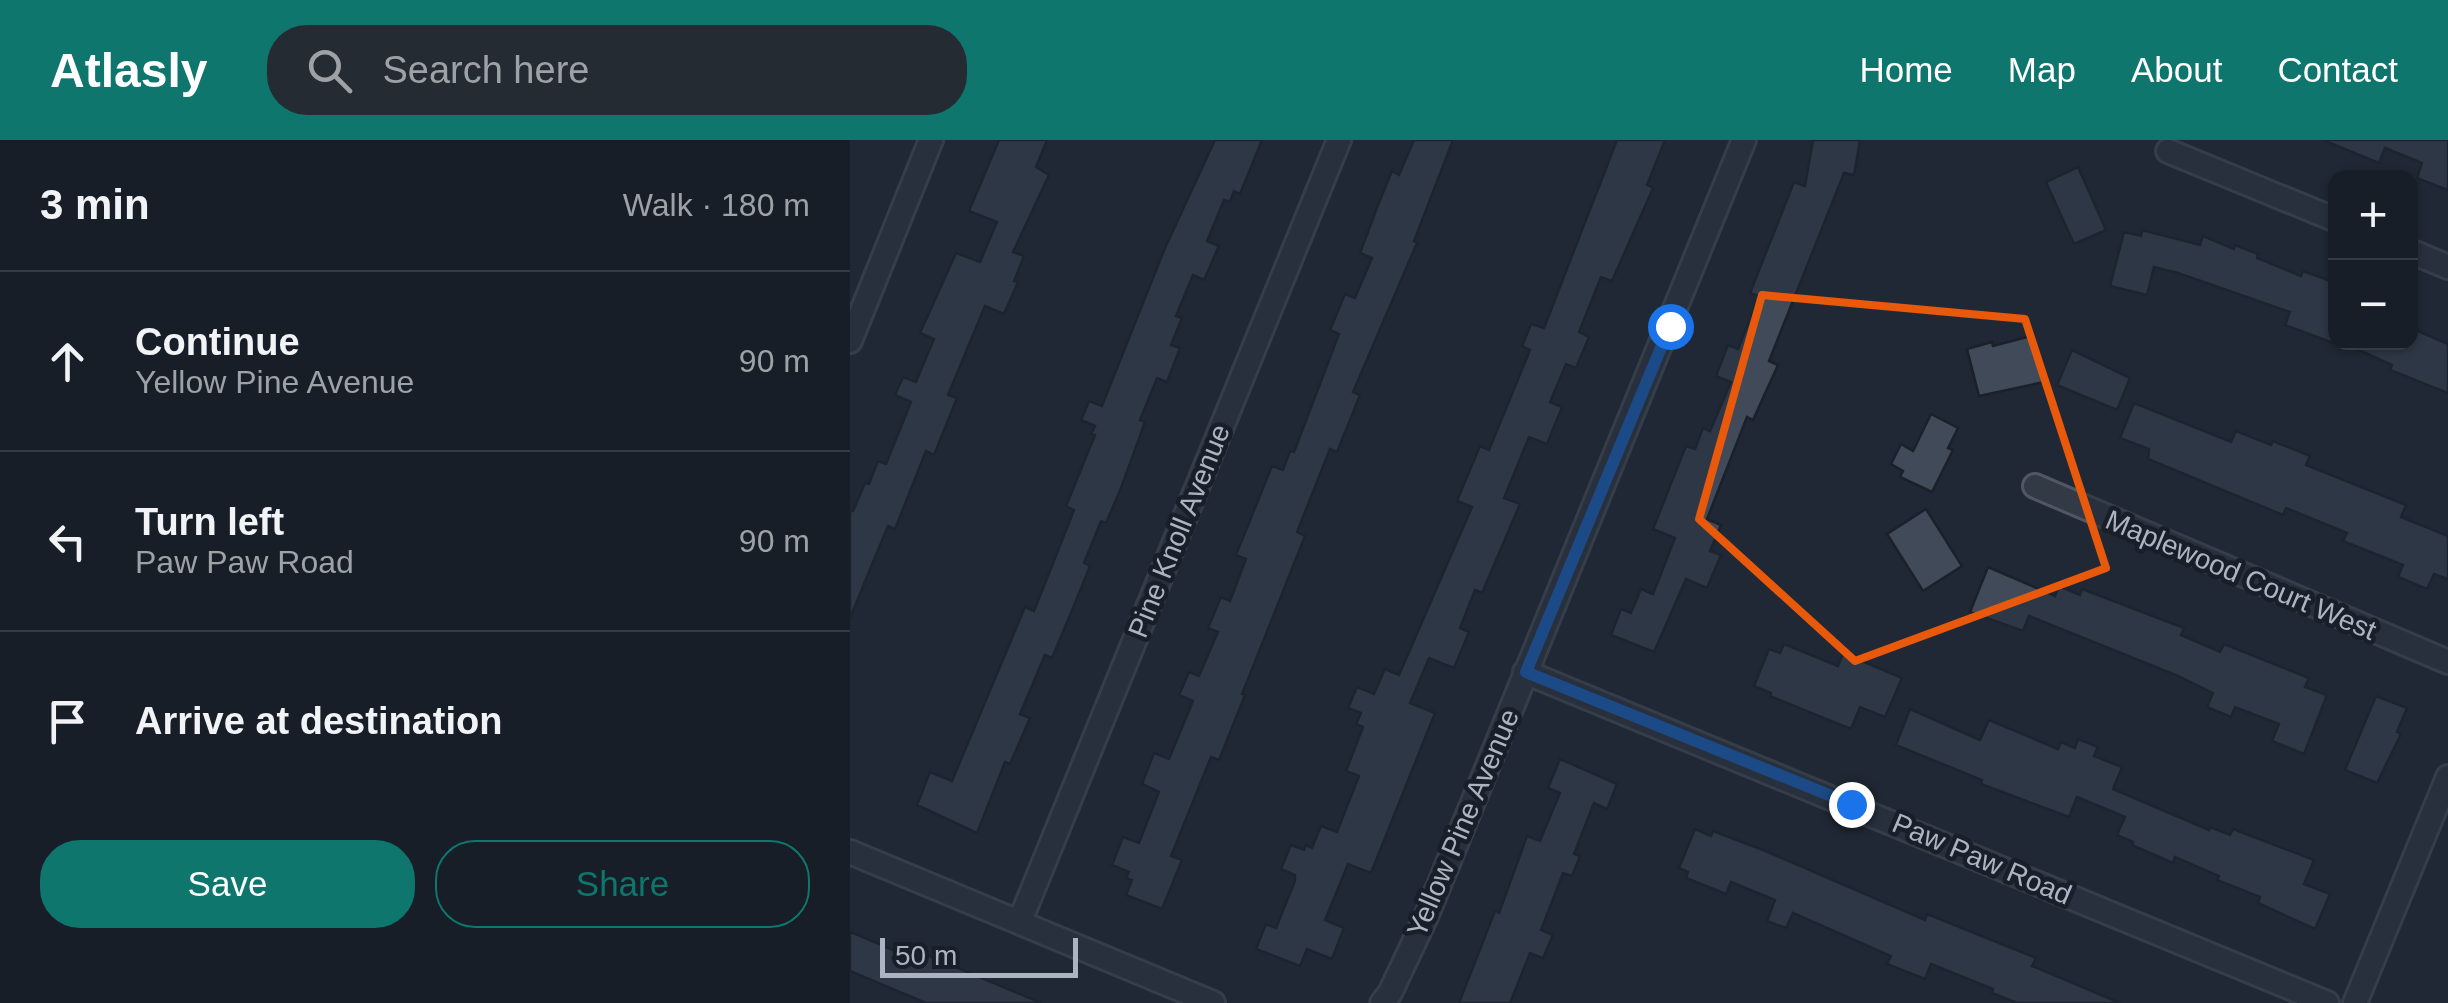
<!DOCTYPE html>
<meta charset="utf-8">
<style>
body{margin:0;font-family:Helvetica,sans-serif;background:#242b33;color:#f1f3f6}
.controls{position:absolute;right:30px;top:30px;display:grid;overflow:hidden;border-radius:20px;box-shadow:0 2px 8px #0004}
.controls button{width:90px;height:90px;display:grid;place-items:center;padding:0;border:0;border-bottom:2px solid #363c44;background:#171e27;color:#f1f3f6;font:50px sans-serif}
.scale{position:absolute;left:30px;bottom:25px;width:198px;box-sizing:border-box;padding-left:10px;border:5px solid #acb4c2;border-top:0;font-size:28px;line-height:35px;white-space:nowrap;color:#acb4c2;-webkit-text-stroke:8px #181f29;paint-order:stroke}
.stop{position:absolute;width:30px;height:30px;margin:-22px;border:8px solid #1a73e8;border-radius:50%;background:#fff}
.stop.end{background:#1a73e8;border-color:#fff;box-shadow:0 2px 10px #0008}
.list{margin:0;padding:0;list-style:none}
h2{display:flex;justify-content:space-between;align-items:center;height:130px;margin:0;padding:0 40px;font-size:42px}
h2 small{font-size:32px;font-weight:400;color:#9ea2a7}
.list li{display:grid;grid-template-columns:65px 1fr auto;gap:30px;align-items:center;box-sizing:border-box;height:180px;padding:0 40px;border-top:2px solid #363c44}
.list b{display:block;font-size:38px;white-space:nowrap}
.list p{margin:0;font-size:32px;white-space:nowrap;color:#9ea2a7}
.list em{font-size:32px;font-style:normal;color:#9ea2a7}
.actions{display:flex;gap:20px;padding:30px 40px}
.actions a{flex:1;padding:22px 0;border:2px solid #0f766e;border-radius:40px;text-align:center;font-size:35px;color:#0f766e}
.actions .main{background:#0f766e;color:#fff}
.icon{flex:none;width:55px;height:55px;fill:none;stroke:currentColor;stroke-width:2;stroke-linecap:round;stroke-linejoin:round}
.map{position:relative;flex:none;width:1598px;height:863px;overflow:hidden}
header{display:flex;align-items:center;gap:60px;box-sizing:border-box;height:140px;padding:0 50px;background:#0f766e;color:#fff}
header strong{font-size:48px}
nav{display:flex;gap:55px;margin-inline-start:auto;font-size:35px}
.search{width:700px;height:90px;background:#242b33;display:flex;align-items:center;gap:25px;box-sizing:border-box;padding:0 35px;border-radius:40px;color:#9ea2a7;font-size:38px}
main{display:flex}
aside{flex:1;background:#171e27}
.map>svg:first-child{display:block}
.building{fill:#404a59;stroke:#1a212b;stroke-width:2.5}
.lines{fill:none;stroke-linecap:round;stroke-linejoin:round}
.street-casing{stroke:#505763;stroke-width:28}
.street{stroke:#323a45;stroke-width:22}
.route{stroke:#1a73e8;stroke-width:12}
.marked{fill:none;stroke:#e8590c;stroke-width:8;stroke-linejoin:round}
.labels{text-anchor:middle;dominant-baseline:central;stroke-width:9;stroke-linejoin:round;paint-order:stroke}
.street-label{font-size:28px;fill:#acb4c2;stroke:#181f29}
</style>
<header>
<strong>Atlasly</strong>
<div class="search"><svg class="icon" aria-label="search" viewBox="0 0 24 24"><circle cx="10" cy="10" r="6"/><path d="M15 15l6 6"/></svg>Search here</div>
<nav><a>Home</a><a>Map</a><a>About</a><a>Contact</a></nav>
</header>
<main>
<aside>
<h2>3 min<small>Walk · 180 m</small></h2>
<ul class="list">
<li><svg class="icon" aria-label="ahead" viewBox="0 0 24 24"><path d="M12 20V5M6 11l6-6 6 6"/></svg><div><b>Continue</b><p>Yellow Pine Avenue</p></div><em>90 m</em></li>
<li><svg class="icon" aria-label="left" viewBox="0 0 24 24"><path d="M17 20v-9H6M10 6l-5 5 5 5"/></svg><div><b>Turn left</b><p>Paw Paw Road</p></div><em>90 m</em></li>
<li><svg class="icon" aria-label="arrive" viewBox="0 0 24 24"><path d="M6 21V4h12l-3 4 3 4H6"/></svg><div><b>Arrive at destination</b></div></li>
</ul>
<div class="actions"><a class="main">Save</a><a>Share</a></div>
</aside>
<div class="map">
<svg width="1598" height="863" viewBox="0 0 1598 863">
<rect width="100%" height="100%" fill="#1f2834"/>
<g class="building">
<polygon points="149,0 197,0 186,27 199,35 163,112 174,116 164,141 168,142 154,174 135,166 98,255 107,258 84,315 76,311 45,389 38,386 0,478 0,371 3,371 15,343 19,344 28,321 36,324 61,262 45,255 53,237 66,242 84,199 70,193 106,113 130,122 147,82 119,71"/>
<polygon points="365,0 412,0 390,54 384,51 380,62 374,60 357,101 369,106 354,140 343,135 326,176 332,178 321,205 330,208 317,242 307,238 290,280 295,282 271,348 256,383 251,381 234,423 240,426 223,468 202,518 195,515 170,574 180,578 160,624 155,622 127,693 67,665 80,632 102,641 175,467 184,471 224,370 216,366 245,295 241,294 245,286 231,280 239,261 252,266 315,108"/>
<polygon points="564,0 603,0 564,101 567,103 503,252 510,255 487,312 480,309 447,392 455,396 392,554 395,555 369,620 361,617 321,716 332,720 312,769 276,755 282,740 276,738 279,732 262,725 273,697 289,703 309,652 292,644 304,613 319,619 343,561 329,555 339,532 349,536 368,492 358,488 371,457 380,461 396,419 386,415 422,326 433,330 440,311 444,312 489,194 480,190 495,154 505,158 522,118 510,113 528,65 542,31 549,35"/>
<polygon points="767,0 815,0 797,45 803,48 762,141 751,137 729,192 739,197 726,228 716,224 700,262 712,267 697,304 679,297 654,358 670,364 632,453 625,450 610,488 619,492 604,528 579,518 560,563 585,573 521,733 498,724 475,780 494,788 482,819 457,809 450,826 406,809 416,784 426,788 445,741 445,735 431,729 441,705 454,710 456,705 462,708 471,686 487,692 509,636 496,631 513,587 506,584 511,573 498,568 507,547 524,554 535,529 549,535 622,367 607,361 630,306 639,310 680,210 672,206 681,184 694,188"/>
<polygon points="963,0 1010,0 1004,35 994,33 919,221 928,225 903,280 897,277 857,379 871,385 860,411 871,415 857,448 836,439 804,512 761,495 771,469 781,473 791,449 803,454 825,398 803,389 836,306 845,309 853,288 860,291 881,242 866,236 878,205 888,209 909,156 900,153 944,42 955,46"/>
<polygon points="1473,0 1598,0 1598,50 1567,38 1572,23 1535,8 1529,23"/>
<polygon points="1228,27 1256,90 1224,104 1196,42"/>
<polygon points="1292,90 1350,105 1353,96 1384,109 1385,105 1408,114 1407,118 1451,136 1453,131 1486,143 1486,204 1435,185 1440,172 1328,133 1304,127 1297,155 1260,146 1274,92 1291,96"/>
<polygon points="1561,188 1598,204 1598,253 1540,230 1542,225 1491,202 1560,202"/>
<polygon points="1181,196 1194,242 1129,256 1117,209 1142,202 1143,206"/>
<polygon points="1222,210 1280,238 1267,270 1207,245"/>
<polygon points="1284,263 1381,302 1386,291 1421,305 1423,301 1460,316 1456,325 1556,365 1551,377 1598,396 1598,439 1584,434 1577,449 1548,437 1553,425 1493,401 1497,393 1436,368 1433,375 1298,319 1299,309 1270,298"/>
<polygon points="1081,274 1108,288 1098,308 1103,310 1082,352 1050,337 1053,331 1041,324 1051,304 1063,311"/>
<polygon points="1076,369 1112,426 1073,451 1037,394"/>
<polygon points="1138,427 1205,456 1209,446 1230,455 1232,449 1334,488 1331,495 1370,512 1374,504 1459,538 1455,547 1477,555 1454,614 1422,601 1429,584 1385,567 1381,577 1357,567 1363,553 1328,536 1179,476 1173,491 1120,472"/>
<polygon points="934,504 988,526 993,513 1052,538 1035,577 1010,567 1001,589 920,556 921,553 904,546 919,509 930,513"/>
<polygon points="1526,556 1557,568 1547,592 1551,594 1527,643 1495,630"/>
<polygon points="1060,569 1130,600 1139,580 1208,609 1211,602 1225,608 1228,599 1248,607 1244,616 1272,627 1263,649 1359,690 1360,687 1380,695 1383,689 1464,720 1454,744 1480,754 1465,789 1408,763 1410,757 1367,740 1369,736 1325,717 1323,723 1282,705 1283,702 1267,695 1275,677 1227,657 1219,677 1131,644 1132,640 1046,605"/>
<polygon points="710,619 767,644 757,669 744,663 724,714 730,716 722,736 713,733 691,790 703,795 693,818 680,813 660,863 609,863 645,771 649,773 677,696 690,701 710,653 698,648"/>
<polygon points="845,689 861,696 863,691 913,710 1075,780 1077,774 1186,818 1182,826 1270,863 1167,863 1142,853 1143,849 1081,824 1075,839 1037,824 1041,816 943,773 936,788 917,781 925,760 881,742 876,754 836,738 838,732 829,728"/>
<polygon points="0,792 53,814 56,806 191,863 76,863 0,831"/>
</g>
<g class="lines">
<defs>
<g id="street">
<polyline points="1318,11 1486,80"/>
<polyline points="1560,111 1598,127"/>
<polyline points="0,201 81,0"/>
<polyline points="1185,346 1598,522"/>
<polyline points="675,532 1477,863"/>
<polyline points="0,712 363,863"/>
<polyline points="170,781 489,0"/>
<polyline points="532,863 540,853 576,777 894,0"/>
<polyline points="1505,863 1598,637"/>
</g>
</defs>
<use href="#street" class="street-casing"/>
<use href="#street" class="street"/>
</g>
<g class="lines">
<polyline class="route" points="820,186 676,532 1001,664"/>
</g>
<path d="M0 0H1598V863H0ZM912,155L1175,179L1256,428L1005,521L849,379Z" fill="#1f2834" fill-opacity=".55" fill-rule="evenodd"/>
<path class="marked" d="M912,155L1175,179L1256,428L1005,521L849,379Z"/>
<g class="labels">
<g class="street-label">
<text transform="translate(329 391) rotate(-68)">Pine Knoll Avenue</text>
<text transform="translate(1391 435) rotate(23)">Maplewood Court West</text>
<text transform="translate(613 683) rotate(-67)">Yellow Pine Avenue</text>
<text transform="translate(1132 719) rotate(23)">Paw Paw Road</text>
</g>
</g>
</svg>
<div class="controls">
<button>+</button>
<button>−</button>
</div>
<div class="scale">50 m</div>
<div class="stop" style="left:820px;top:186px"></div>
<div class="stop end" style="left:1001px;top:664px"></div>
</div>
</main>
